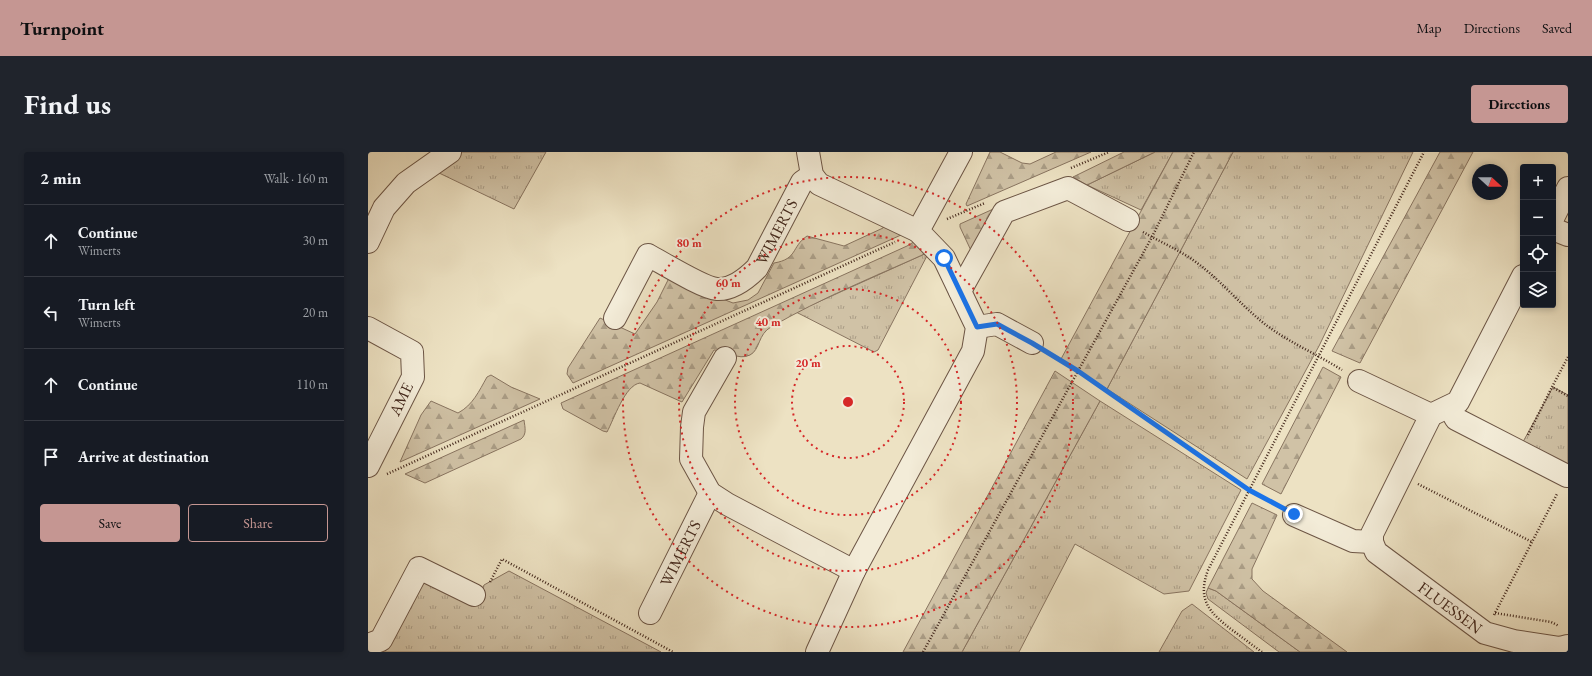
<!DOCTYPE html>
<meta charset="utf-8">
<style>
body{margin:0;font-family:"EB Garamond",serif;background:#20242c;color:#f1f3f6}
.controls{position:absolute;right:12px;top:12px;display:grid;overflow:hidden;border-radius:4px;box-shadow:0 2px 6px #0003}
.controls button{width:36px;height:36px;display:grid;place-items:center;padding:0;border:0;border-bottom:1px solid #363941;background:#171b24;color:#f1f3f6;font:20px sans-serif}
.compass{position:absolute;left:1104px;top:12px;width:36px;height:36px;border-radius:50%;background:#171b24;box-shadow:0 2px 6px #0003;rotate:111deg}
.stop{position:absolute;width:12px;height:12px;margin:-9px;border:3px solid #1a73e8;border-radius:50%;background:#fff}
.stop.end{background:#1a73e8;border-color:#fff;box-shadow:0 1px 4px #0008}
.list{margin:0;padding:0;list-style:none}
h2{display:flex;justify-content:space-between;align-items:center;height:52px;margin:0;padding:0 16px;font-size:17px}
h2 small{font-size:13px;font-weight:400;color:#9ea1a6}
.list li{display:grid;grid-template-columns:26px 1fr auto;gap:12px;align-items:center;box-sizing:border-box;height:72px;padding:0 16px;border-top:1px solid #363941}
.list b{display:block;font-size:15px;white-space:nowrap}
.list p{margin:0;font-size:13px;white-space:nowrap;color:#9ea1a6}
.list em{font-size:13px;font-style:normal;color:#9ea1a6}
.actions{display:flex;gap:8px;padding:12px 16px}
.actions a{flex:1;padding:9px 0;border:1px solid #c59692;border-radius:4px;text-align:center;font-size:14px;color:#c59692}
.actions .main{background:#c59692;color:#111}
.icon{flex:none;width:22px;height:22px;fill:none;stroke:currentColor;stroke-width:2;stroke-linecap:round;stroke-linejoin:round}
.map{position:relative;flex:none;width:1200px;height:500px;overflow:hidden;border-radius:4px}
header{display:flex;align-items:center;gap:24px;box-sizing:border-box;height:56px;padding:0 20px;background:#c59692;color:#111}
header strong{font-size:19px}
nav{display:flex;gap:22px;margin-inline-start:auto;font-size:14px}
.intro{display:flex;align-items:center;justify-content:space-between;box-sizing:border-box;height:96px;padding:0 24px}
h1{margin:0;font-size:28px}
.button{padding:10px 18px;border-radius:4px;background:#c59692;color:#111;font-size:14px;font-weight:700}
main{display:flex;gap:24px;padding:0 24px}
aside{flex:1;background:#171b24;border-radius:4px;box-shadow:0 2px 6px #0003}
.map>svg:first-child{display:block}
.grass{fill:url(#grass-tufts);stroke:#887460}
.forest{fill:url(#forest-firs);stroke:#887460}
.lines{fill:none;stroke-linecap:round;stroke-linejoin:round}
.minor-casing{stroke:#6c5545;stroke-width:24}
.path{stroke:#41261b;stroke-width:2.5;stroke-dasharray:1 2;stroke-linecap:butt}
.minor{stroke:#f3ecd8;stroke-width:22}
.route{stroke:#1a73e8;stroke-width:5}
.ring{fill:none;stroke:#d62828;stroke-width:2;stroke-dasharray:2 4}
.labels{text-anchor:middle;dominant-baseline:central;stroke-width:4;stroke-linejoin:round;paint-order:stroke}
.street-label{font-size:16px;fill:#41261b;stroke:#f3ecd8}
.centre{fill:#d62828;stroke:#f3ecd8;stroke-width:2}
.ring-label{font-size:12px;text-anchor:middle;font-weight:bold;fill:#d62828;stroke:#f3ecd8;stroke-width:4;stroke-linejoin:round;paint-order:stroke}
</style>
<header>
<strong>Turnpoint</strong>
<nav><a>Map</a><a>Directions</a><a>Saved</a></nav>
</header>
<div class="intro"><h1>Find us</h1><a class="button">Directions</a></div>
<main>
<aside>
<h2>2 min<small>Walk · 160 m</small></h2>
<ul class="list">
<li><svg class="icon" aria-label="ahead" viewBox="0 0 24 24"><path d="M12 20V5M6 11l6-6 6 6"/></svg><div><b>Continue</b><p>Wimerts</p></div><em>30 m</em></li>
<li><svg class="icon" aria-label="left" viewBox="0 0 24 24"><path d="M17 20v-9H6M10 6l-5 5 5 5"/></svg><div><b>Turn left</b><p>Wimerts</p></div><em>20 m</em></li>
<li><svg class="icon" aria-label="ahead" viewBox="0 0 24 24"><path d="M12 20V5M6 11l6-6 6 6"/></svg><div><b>Continue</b></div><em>110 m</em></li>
<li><svg class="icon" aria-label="arrive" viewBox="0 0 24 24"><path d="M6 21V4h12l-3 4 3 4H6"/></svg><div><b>Arrive at destination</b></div></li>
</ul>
<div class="actions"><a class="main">Save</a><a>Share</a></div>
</aside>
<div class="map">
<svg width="1200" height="500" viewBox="0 0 1200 500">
<defs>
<pattern id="grass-tufts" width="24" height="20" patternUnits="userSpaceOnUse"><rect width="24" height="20" fill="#d0c2a6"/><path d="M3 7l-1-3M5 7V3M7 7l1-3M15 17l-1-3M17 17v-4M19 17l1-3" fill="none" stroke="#aa9d86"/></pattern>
<pattern id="forest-firs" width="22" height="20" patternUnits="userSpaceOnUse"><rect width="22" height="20" fill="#d0c2a6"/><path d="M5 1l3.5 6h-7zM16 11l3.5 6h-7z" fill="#aa9d86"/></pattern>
</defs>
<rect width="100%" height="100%" fill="#ede2c3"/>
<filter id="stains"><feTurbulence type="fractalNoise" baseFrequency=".005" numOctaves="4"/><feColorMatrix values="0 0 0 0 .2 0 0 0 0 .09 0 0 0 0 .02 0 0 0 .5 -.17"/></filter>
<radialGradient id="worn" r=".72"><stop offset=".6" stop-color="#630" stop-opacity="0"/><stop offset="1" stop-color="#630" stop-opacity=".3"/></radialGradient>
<g class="grass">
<polygon points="93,0 178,0 146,57 69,20"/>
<polygon points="787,0 805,0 773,58 719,33"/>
<polygon points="865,0 1045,0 951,194 879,327 739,237"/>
<polygon points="561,100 510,198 506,200 428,160"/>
<polygon points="1185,235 1200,243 1200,322 1150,299"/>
<polygon points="732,249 873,338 821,439 796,442 707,392 651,500 594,500"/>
<polygon points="141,419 293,500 13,500 51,423 107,452 116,433"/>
<polygon points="840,436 848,439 932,500 911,500 840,447 838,441"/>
<polygon points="824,452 886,500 791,500 814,459"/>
</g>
<g class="forest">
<polygon points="622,0 632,0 654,11 662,12 688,0 723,0 599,54 598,52"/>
<polygon points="756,0 787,0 719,33 705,25"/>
<polygon points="805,0 865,0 739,237 693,207"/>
<polygon points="1072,0 1105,0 992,211 964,199"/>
<polygon points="632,54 606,105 592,75 592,72"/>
<path d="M517,70L536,80L533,83L205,231L199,222L200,216L232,166L267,182L289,150L301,126L365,151L380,148L390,141L406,111C430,107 423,95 439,84L476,94L515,76Z"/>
<path d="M549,88L561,100C508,124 453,146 403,175C390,182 392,198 382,203C370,209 358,198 346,198L314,250L272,231C257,233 246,267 239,280L235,279L195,257L193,251L539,94Z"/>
<polygon points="955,215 973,225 913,342 894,332"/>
<polygon points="687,219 732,249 594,500 535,500"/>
<path d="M123,223L143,235L172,247L32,310L53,263L63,249L90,261C105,253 111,239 119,225Z"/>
<path d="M156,268C157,276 159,282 153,287L57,331L37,322Z"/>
<polygon points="884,351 909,363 884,417 884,427 895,439 979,500 932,500 848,439 840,436"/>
</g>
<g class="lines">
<defs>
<g id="minor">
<polyline points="440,0 444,23 451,32 550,79"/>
<polyline points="1185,66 1200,36"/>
<polyline points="1185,77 1200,83"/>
<polyline points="0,90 16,56 38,31 82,0"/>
<path id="s1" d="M1155,124L1090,250L1063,263L1004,382V390L1008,400L1117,481L1146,489L1192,496L1200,494"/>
<polyline points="592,139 636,60 700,36 760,68"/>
<path id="s2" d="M247,166L280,103C295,111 335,136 349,137C365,138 379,126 389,116L434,30L444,23"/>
<polyline points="609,175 629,172 664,191"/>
<polyline points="0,176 44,200 45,225 0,314"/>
<polyline points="357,206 326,260 324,275 323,307 342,341 359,352 486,419"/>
<polyline points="991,229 1063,263"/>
<polyline points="1081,255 1088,267 1199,324"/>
<polyline points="926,363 985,389 1004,390"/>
<path id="s3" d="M282,461L342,341"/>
<polyline points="0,493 13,488 51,416 106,443"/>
<polyline points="449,500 486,419 605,199 609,175 576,106 550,79 593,0"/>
</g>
</defs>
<use href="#minor" class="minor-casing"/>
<g class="path">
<polyline points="703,16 741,0"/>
<polyline points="579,67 617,51"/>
<path d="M775,80C794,91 816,100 833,114C859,134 880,162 908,180C929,194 952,204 974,218"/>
<polyline points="681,201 710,219 881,338 910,354"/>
<polyline points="1200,205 1184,235 1200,244"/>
<polyline points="1160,283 1184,235"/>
<polyline points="19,322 527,90"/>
<polyline points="1050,332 1164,390"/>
<polyline points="122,430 134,407 305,500"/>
<polyline points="1127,461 1183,470 1191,474"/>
<polyline points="1126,463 1189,342"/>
<polyline points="555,500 784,85 826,0"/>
<path d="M894,500C884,493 874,485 864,478C841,460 829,448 840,418L1056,0"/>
</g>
<use href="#minor" class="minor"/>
</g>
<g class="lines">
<polyline class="route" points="576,106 609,175 629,172 664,191 710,219 881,338 926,362"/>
</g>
<g class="ring">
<circle cx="480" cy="250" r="56"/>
<circle cx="480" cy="250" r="113"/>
<circle cx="480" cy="250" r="169"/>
<circle cx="480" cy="250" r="225"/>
</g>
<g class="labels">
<g class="street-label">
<text stroke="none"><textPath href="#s2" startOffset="236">WIMERTS</textPath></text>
<text transform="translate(33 247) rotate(-64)">AME</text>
<text stroke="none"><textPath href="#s3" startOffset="67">WIMERTS</textPath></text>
<text stroke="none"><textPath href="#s1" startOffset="416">FLUESSEN</textPath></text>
</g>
</g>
<circle cx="480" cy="250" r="6" class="centre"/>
<g class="ring-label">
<text x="321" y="95">80 m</text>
<text x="360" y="135">60 m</text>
<text x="400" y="174">40 m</text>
<text x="440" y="215">20 m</text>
</g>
<rect width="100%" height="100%" filter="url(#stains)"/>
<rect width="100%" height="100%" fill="url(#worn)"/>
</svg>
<div class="controls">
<button>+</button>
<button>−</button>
<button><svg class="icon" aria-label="locate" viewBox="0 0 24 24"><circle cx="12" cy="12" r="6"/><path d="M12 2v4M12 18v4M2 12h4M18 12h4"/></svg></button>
<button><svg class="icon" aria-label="layers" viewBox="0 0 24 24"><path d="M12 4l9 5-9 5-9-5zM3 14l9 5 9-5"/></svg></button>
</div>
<svg class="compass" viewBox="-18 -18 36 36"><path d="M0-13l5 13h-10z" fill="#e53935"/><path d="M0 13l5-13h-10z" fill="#9ea1a6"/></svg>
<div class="stop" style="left:576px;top:106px"></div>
<div class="stop end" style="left:926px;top:362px"></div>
</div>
</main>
